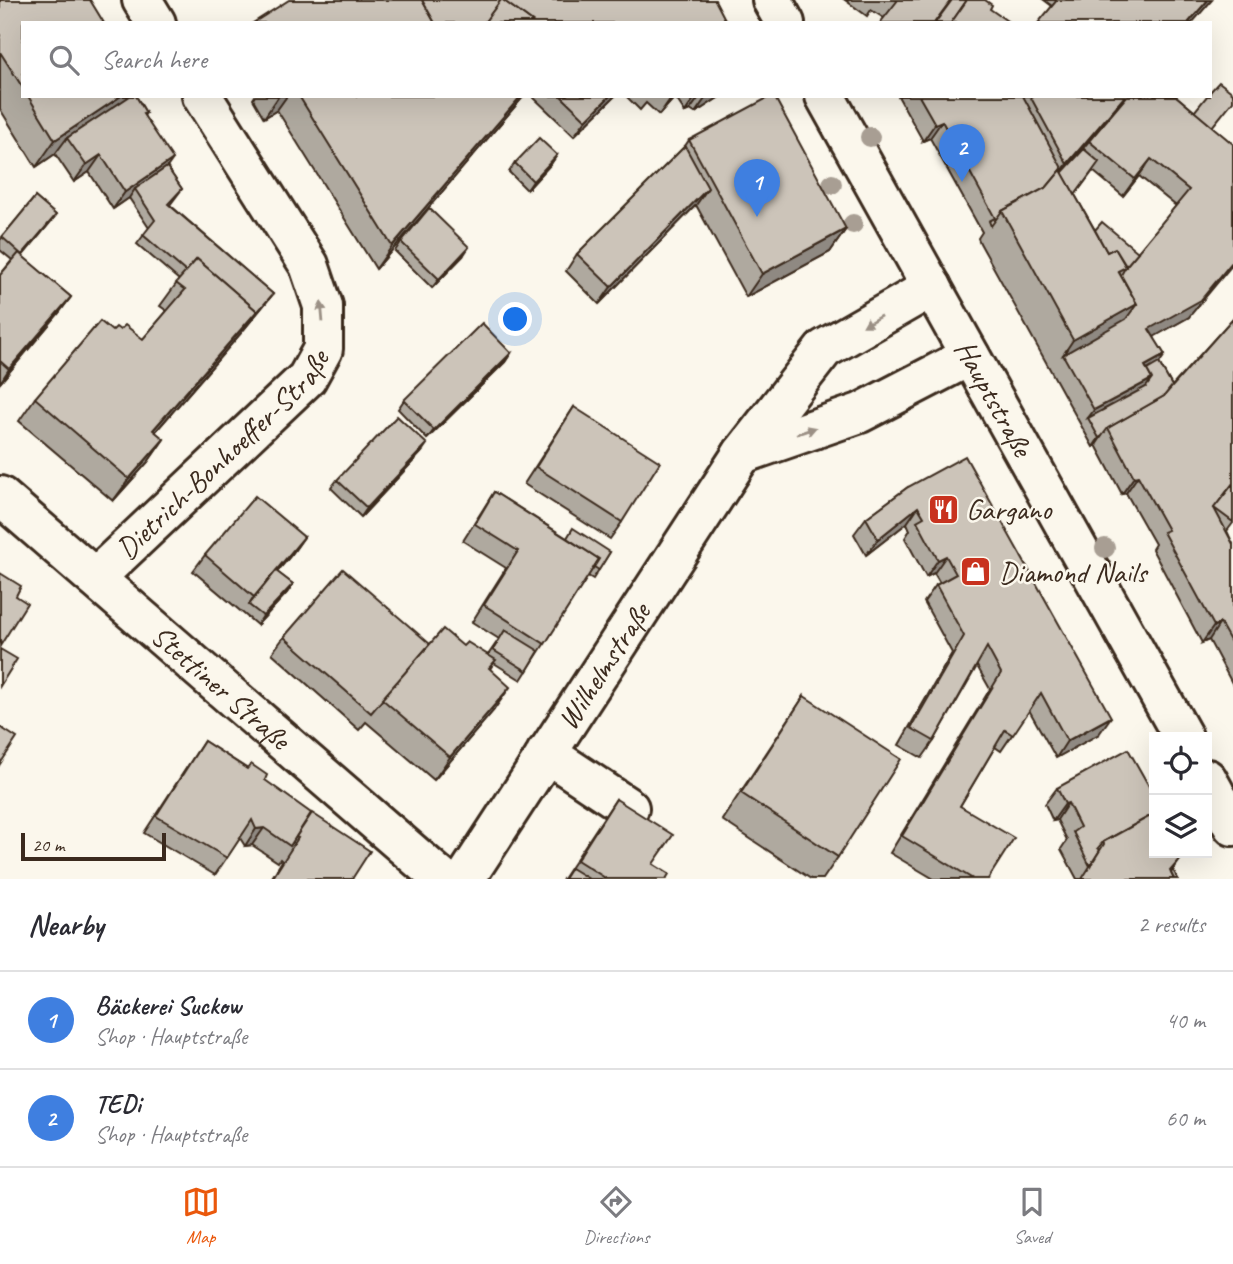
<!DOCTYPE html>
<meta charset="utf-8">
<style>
body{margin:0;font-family:Caveat,sans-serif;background:#f2f2f3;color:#2b2b33}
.controls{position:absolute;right:21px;bottom:21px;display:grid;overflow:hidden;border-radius:0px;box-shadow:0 7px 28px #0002}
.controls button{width:63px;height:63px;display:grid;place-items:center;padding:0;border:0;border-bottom:2px solid #e1e1e2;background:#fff;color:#2b2b33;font:35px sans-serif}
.scale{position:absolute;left:21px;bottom:18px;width:145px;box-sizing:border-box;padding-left:7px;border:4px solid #3b2a1e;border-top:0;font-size:19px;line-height:24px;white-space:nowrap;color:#3b2a1e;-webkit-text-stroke:5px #fbf7ec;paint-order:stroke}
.you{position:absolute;left:516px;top:320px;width:24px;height:24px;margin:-18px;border:5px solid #fff;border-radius:50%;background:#1a73e8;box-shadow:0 0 0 10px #1a73e833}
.badge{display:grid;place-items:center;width:46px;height:46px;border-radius:50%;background:#ea580c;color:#fff;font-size:23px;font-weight:700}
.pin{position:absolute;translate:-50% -58px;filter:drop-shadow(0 2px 4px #0008)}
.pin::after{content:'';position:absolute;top:37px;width:24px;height:21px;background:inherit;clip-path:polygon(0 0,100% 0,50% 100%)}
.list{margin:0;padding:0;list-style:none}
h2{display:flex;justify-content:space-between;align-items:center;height:91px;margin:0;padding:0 28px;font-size:30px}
h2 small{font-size:23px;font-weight:400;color:#7c7c81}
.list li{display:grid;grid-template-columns:46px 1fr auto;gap:21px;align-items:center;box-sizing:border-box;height:98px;padding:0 28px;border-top:2px solid #e1e1e2}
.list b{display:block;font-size:26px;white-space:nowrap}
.list p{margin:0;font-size:23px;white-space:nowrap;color:#7c7c81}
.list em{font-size:23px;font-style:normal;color:#7c7c81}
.icon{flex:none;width:38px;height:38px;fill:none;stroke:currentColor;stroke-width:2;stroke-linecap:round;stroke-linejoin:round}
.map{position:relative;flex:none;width:1233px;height:879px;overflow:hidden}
.search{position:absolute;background:#fff;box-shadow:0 7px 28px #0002;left:21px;right:21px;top:21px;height:77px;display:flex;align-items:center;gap:18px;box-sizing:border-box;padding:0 24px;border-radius:0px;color:#7c7c81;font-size:26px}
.sheet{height:287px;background:#fff}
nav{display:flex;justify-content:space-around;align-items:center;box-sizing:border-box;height:98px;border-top:2px solid #e1e1e2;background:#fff;font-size:19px;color:#7c7c81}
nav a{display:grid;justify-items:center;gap:4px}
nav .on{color:#ea580c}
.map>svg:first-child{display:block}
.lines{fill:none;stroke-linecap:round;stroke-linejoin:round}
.minor-casing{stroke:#3b2a1e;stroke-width:44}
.minor{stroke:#fbf7ec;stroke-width:38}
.tree{fill:#a89e93}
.wall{fill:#afa99f;stroke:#3b2a1e;stroke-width:2;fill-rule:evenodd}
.shaded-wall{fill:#8f8982;stroke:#3b2a1e;stroke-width:2}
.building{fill:#ccc4b9;stroke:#3b2a1e;stroke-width:2}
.oneway{fill:#9b9085}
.labels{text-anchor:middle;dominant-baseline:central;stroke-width:5;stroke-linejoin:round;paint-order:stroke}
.street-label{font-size:30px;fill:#3b2a1e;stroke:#fbf7ec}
.poi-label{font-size:30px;fill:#3b2a1e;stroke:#fbf7ec;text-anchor:start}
</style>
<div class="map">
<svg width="1233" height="879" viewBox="0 0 1233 879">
<rect width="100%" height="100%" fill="#fbf7ec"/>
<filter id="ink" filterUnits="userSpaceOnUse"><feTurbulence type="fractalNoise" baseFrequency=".0143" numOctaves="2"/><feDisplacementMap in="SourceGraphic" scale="14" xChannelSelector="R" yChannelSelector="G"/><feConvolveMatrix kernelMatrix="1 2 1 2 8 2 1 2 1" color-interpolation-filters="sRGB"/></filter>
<g filter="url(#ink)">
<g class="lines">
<defs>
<g id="minor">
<polyline points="142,0 156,23"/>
<polyline points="772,0 785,23"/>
<path id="s1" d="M825,96L1183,737"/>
<polyline points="742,454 860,413 970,356"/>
<path id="s2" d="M0,496L442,879"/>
<path id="s3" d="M95,578L307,378L323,349V306L309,265L202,96"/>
<polyline points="546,753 629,808"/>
<polyline points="1207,779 1233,826"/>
<path id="s4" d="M465,879L742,454L824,349L932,287"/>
</g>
</defs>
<use href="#minor" class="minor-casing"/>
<use href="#minor" class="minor"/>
</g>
<g class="tree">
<circle cx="870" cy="137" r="10"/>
<circle cx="832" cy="184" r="10"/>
<circle cx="853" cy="224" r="10"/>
<circle cx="1105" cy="548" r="10"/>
</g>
<g class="wall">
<polygon points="0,0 23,23 23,96 136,96 146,113 144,116 167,167 182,189 170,205 273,294 241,333 155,432 164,439 148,462 113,501 19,421 35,398 112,331 120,330 143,339 167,311 160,306 179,280 137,244 149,228 129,198 113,209 89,172 74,182 55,154 36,167 0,109"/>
<polygon points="845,0 985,0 884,18 871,10 867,16"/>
<polygon points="1044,0 1212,0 1052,6"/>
<polygon points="255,96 524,96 376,269 277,110 264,118 253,99"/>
<polygon points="532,96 615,96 574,136"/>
<polygon points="626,96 721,96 695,113 690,110 685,112 675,97 659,115 646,103 640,110"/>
<path d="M898,96H1176L1213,127L1189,317L1154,336L1159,363L1172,386L1233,318V523L1227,531L1233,544V685L1209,640L1202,643L1152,549L1155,544L1126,493L1122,494L1096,445L1093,447L980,243L978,238L982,232L930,138L923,141ZM1093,171L1123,196L1139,176L1176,206L1138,252L1095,230L1075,195Z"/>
<polygon points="689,140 846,229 830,252 746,297 696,205 599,304 566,271 577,254 685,146"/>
<polygon points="557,155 551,164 527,190 509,172 515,163"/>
<polygon points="35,197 56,215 22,256 71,297 59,313 0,383 0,275 12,260 0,250 0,240"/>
<polygon points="401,242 463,256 432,288 395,251"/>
<polygon points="511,353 505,362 427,439 398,409 404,400"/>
<polygon points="574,407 622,522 610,539 524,484"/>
<polygon points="421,453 361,517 331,488 337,480"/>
<polygon points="908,487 1099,734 1056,758 1029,710 1001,751 995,747 960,806 988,879 934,879 890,853 990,689 977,666 934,741 922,758 899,745 952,653 924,602 936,585 940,583 934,573 926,577 905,538 910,530 907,523 866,555 854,534 866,518"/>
<polygon points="494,492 567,538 610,552 593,579 588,576 521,680 494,663 490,669 494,710 434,780 366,722 359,730 272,653 284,637 463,646 488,655 499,639 472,622 506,568 463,541"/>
<polygon points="304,537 292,554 277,572 293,584 287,593 257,625 193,571 205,555"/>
<polygon points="804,696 838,857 823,879 811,879 722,820"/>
<polygon points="204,741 265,780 352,879 271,879 282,861 280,859 278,862 252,845 245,846 240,838 215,875 144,833"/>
<polygon points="1057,788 1154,853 1183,856 1173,870 1178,879 1077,879 1061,849 1067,840 1057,820 1053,821 1045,804"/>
<polygon points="616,799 653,864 666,879 563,879"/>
</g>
<g class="shaded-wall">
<polygon points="1208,0 1212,0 1192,23 1188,23"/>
<polygon points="121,96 132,96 67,138 55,154 36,167 55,140"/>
<polygon points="279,96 287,96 277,110 264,118"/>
<polygon points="521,96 524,96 376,269 392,246"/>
<polygon points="610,96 615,96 574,136 586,120"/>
<polygon points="673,96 676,96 659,115 671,98"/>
<polygon points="696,96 700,96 690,110 685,112"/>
<polygon points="707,96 721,96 695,113"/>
<polygon points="1125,96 1129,96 1089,141 1045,194 1067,164"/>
<polygon points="942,121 930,138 923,141 935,124"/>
<polygon points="101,155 89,172 74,182 86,165"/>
<polygon points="557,155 551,164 527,190 533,181"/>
<polygon points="173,159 161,176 135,189 129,198 113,209 125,192"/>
<polygon points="1151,159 1139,176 1123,196 1135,179"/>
<polygon points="708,188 696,205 599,304 611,287"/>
<polygon points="56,215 49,224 16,264 22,255"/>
<polygon points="846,229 830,252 746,297 762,274"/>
<polygon points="469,247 463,256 432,288 439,279"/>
<polygon points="1233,261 1233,264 1189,317 1138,346 1149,329"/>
<polygon points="273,294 241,333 137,453 153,430 257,311"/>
<polygon points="71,297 59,313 0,383 9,369"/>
<polygon points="1137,304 1115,336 1063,355 1073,340"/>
<polygon points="511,353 505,362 427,439 434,430"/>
<polygon points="1165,355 1153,372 1142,378 1145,366"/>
<polygon points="1152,379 1140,396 1088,418 1094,410"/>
<polygon points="1102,436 1096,445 1093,447 1099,438"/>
<polygon points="164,439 148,462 113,501 129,479"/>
<polygon points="427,444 421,453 361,517 367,508"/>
<polygon points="1138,476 1126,493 1122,494 1134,477"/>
<polygon points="918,507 907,523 866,555 878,539"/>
<polygon points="304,537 292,554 249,605 254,597"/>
<polygon points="946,556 934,573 926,577 938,560"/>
<polygon points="293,584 287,593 257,625 263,616"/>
<polygon points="1220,623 1209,640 1202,643 1214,626"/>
<polygon points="510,687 494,710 434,780 450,757"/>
<polygon points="1111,717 1099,734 1056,758 1067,741"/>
<polygon points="1068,803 1057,820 1053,821 1065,804"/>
<polygon points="264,828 252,845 245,846 256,829"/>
</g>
<g class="building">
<polygon points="0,0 90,0 104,23 23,23 23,88 0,52"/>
<polygon points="289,0 422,0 435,23 253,23"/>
<polygon points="422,0 501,0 484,23 435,23"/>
<polygon points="501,0 503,0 534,23 484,23"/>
<polygon points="503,0 715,0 727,23 534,23"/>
<polygon points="898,0 951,0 934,23 880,23"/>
<polygon points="952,0 967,0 951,23 935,23"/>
<polygon points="967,0 985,0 992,5 990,9 1010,23 951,23"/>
<polygon points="1057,0 1208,0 1188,23 1038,23"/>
<polygon points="1219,82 1233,93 1233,101 1212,127 1194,112 1207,96 1210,96 1210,92"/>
<polygon points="28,96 121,96 55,140"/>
<polygon points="130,96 136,96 146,113 143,114 173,159 125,192 101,155 86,165 67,138"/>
<polygon points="299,96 521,96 392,246"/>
<polygon points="561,96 610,96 586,120"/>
<polygon points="771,96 774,96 846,229 762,274 689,140"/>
<polygon points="919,96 1023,96 1063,170 1062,172 1061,170 1047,187 1002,211 991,226 989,221 995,218 942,121 935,124"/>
<polygon points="1030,96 1125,96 1067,164"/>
<polygon points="1127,96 1176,96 1233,144 1233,261 1201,300 1149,329 1165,355 1145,366 1152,379 1094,410 1063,355 1126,319 1137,304 1121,275 1126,266 1189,190 1151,159 1135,179 1089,141"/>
<polygon points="539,138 557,155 533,181 515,163"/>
<polygon points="685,146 708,188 611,287 577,254"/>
<polygon points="1084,149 1099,162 1075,195 1062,173"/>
<polygon points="167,167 182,189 168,204 273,294 247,324 257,311 197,259 186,272 143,235 155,220 135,189"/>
<polygon points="1061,170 1107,252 1115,248 1126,267 1118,271 1137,304 1073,340 1002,211 1047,187"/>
<polygon points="35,197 56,215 22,255 2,237"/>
<polygon points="429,208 469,247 439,279 401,242"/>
<polygon points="1102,222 1138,252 1126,266 1115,248 1107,252 1095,230"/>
<polygon points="19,253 71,297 9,369 0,361 0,275"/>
<polygon points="197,259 257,311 153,430 164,439 129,479 35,398 100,321 112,331 116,327 120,330 125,325 143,339 185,290 176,283"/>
<polygon points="1233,318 1233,483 1214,508 1233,544 1233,646 1220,623 1214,626 1163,532 1168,530 1138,476 1134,477 1108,428 1164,396"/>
<polygon points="482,323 511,353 434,430 404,400"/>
<polygon points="1159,363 1172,386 1164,396 1108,428 1102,436 1099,438 1088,418 1146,387 1152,379 1147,370"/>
<polygon points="574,407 660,462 622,522 536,467"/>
<polygon points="397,416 427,444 367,508 337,480"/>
<polygon points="965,456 1111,717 1067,741 1041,693 1013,735 1005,730 960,806 1014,838 988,879 973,879 902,836 1001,673 987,647 934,741 911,728 964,636 936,585 956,574 946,556 938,560 917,521 924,517 918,507 878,539 866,518 908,487"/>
<polygon points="1233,484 1233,522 1214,508"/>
<polygon points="494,492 599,559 545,644 484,605 518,551 475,524"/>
<polygon points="255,496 304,537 254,597 205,555"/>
<polygon points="573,528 610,552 599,570 594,567 599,559 567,538"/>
<polygon points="343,569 430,644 371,713 284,637"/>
<polygon points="276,571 293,584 263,616 249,605"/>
<polygon points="0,573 21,586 16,596 27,603 0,646"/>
<polygon points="443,629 463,646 467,642 496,660 489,668 510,687 450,757 382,699"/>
<polygon points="505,630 539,651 527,671 493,650"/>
<polygon points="0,649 17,659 0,686"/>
<polygon points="804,696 901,759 838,857 741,793"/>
<polygon points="0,727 17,738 0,764"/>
<polygon points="204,741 247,769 251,764 267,775 265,780 311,813 290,846 264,828 256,829 252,820 227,858 156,816"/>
<polygon points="1128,749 1154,795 1154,814 1103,842 1098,848 1100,850 1090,866 1073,832 1080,827 1068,803 1065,804 1057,788"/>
<polygon points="616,799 673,835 653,864 669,874 666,879 607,879 577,860"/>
<polygon points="312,813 370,851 352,879 272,879 298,838 296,837"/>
<polygon points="1154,814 1154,853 1181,853 1183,856 1170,871 1174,879 1082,879 1104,844 1103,842"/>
<polygon points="571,868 589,879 564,879"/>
<polygon points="1173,870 1178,879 1174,879 1171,873"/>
</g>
<defs><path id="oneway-solid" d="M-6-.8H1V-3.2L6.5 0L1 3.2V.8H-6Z" transform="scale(1.75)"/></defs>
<g class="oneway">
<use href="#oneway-solid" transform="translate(322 312) rotate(-95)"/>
<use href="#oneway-solid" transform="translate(872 321) rotate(150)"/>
<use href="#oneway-solid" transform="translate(806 431) rotate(-19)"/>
</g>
</g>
<defs>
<symbol id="restaurant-square" viewBox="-11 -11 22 22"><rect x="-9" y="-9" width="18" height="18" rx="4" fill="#c8321e" stroke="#fbf7ec"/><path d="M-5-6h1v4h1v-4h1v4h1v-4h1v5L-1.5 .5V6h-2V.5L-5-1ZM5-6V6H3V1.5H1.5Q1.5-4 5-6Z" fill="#fff"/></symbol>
<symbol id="shop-square" viewBox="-11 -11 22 22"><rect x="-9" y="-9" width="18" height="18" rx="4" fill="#c8321e" stroke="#fbf7ec"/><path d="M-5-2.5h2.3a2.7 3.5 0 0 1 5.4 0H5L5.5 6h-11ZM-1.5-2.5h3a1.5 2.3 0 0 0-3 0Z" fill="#fff"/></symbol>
</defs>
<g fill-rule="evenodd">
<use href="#restaurant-square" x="926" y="492" width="35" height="35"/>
<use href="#shop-square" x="958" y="554" width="35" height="35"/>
</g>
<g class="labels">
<g class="street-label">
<text stroke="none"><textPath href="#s1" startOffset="346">Hauptstraße</textPath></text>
<text stroke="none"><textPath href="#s3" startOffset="178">Dietrich-Bonhoeffer-Straße</textPath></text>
<text stroke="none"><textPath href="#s4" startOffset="254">Wilhelmstraße</textPath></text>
<text stroke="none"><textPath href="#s2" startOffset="292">Stettiner Straße</textPath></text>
</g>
<g class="poi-label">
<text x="966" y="509">Gargano</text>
<text x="999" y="572">Diamond Nails</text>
</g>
</g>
</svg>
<div class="controls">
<button><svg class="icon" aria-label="locate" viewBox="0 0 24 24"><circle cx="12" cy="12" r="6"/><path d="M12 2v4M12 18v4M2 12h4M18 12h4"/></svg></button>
<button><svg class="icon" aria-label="layers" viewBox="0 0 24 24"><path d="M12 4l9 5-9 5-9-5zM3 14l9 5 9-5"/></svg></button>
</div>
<div class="scale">20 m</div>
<div class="you"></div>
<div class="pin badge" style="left:757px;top:217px;background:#3f7fe0">1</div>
<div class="pin badge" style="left:962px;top:182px;background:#3f7fe0">2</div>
<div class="search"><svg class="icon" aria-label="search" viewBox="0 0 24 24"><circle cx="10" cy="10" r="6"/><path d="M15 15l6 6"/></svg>Search here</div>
</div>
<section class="sheet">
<h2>Nearby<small>2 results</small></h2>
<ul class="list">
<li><span class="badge" style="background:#3f7fe0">1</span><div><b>Bäckerei Suckow</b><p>Shop · Hauptstraße</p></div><em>40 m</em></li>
<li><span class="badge" style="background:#3f7fe0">2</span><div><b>TEDi</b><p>Shop · Hauptstraße</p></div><em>60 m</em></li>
</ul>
</section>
<nav>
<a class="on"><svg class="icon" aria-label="map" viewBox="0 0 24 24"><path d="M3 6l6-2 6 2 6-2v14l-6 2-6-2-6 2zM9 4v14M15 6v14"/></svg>Map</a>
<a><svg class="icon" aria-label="directions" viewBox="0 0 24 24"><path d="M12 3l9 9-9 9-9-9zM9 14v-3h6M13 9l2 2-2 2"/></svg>Directions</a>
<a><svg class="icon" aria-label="saved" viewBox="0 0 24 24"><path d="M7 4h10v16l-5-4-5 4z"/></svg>Saved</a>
</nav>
